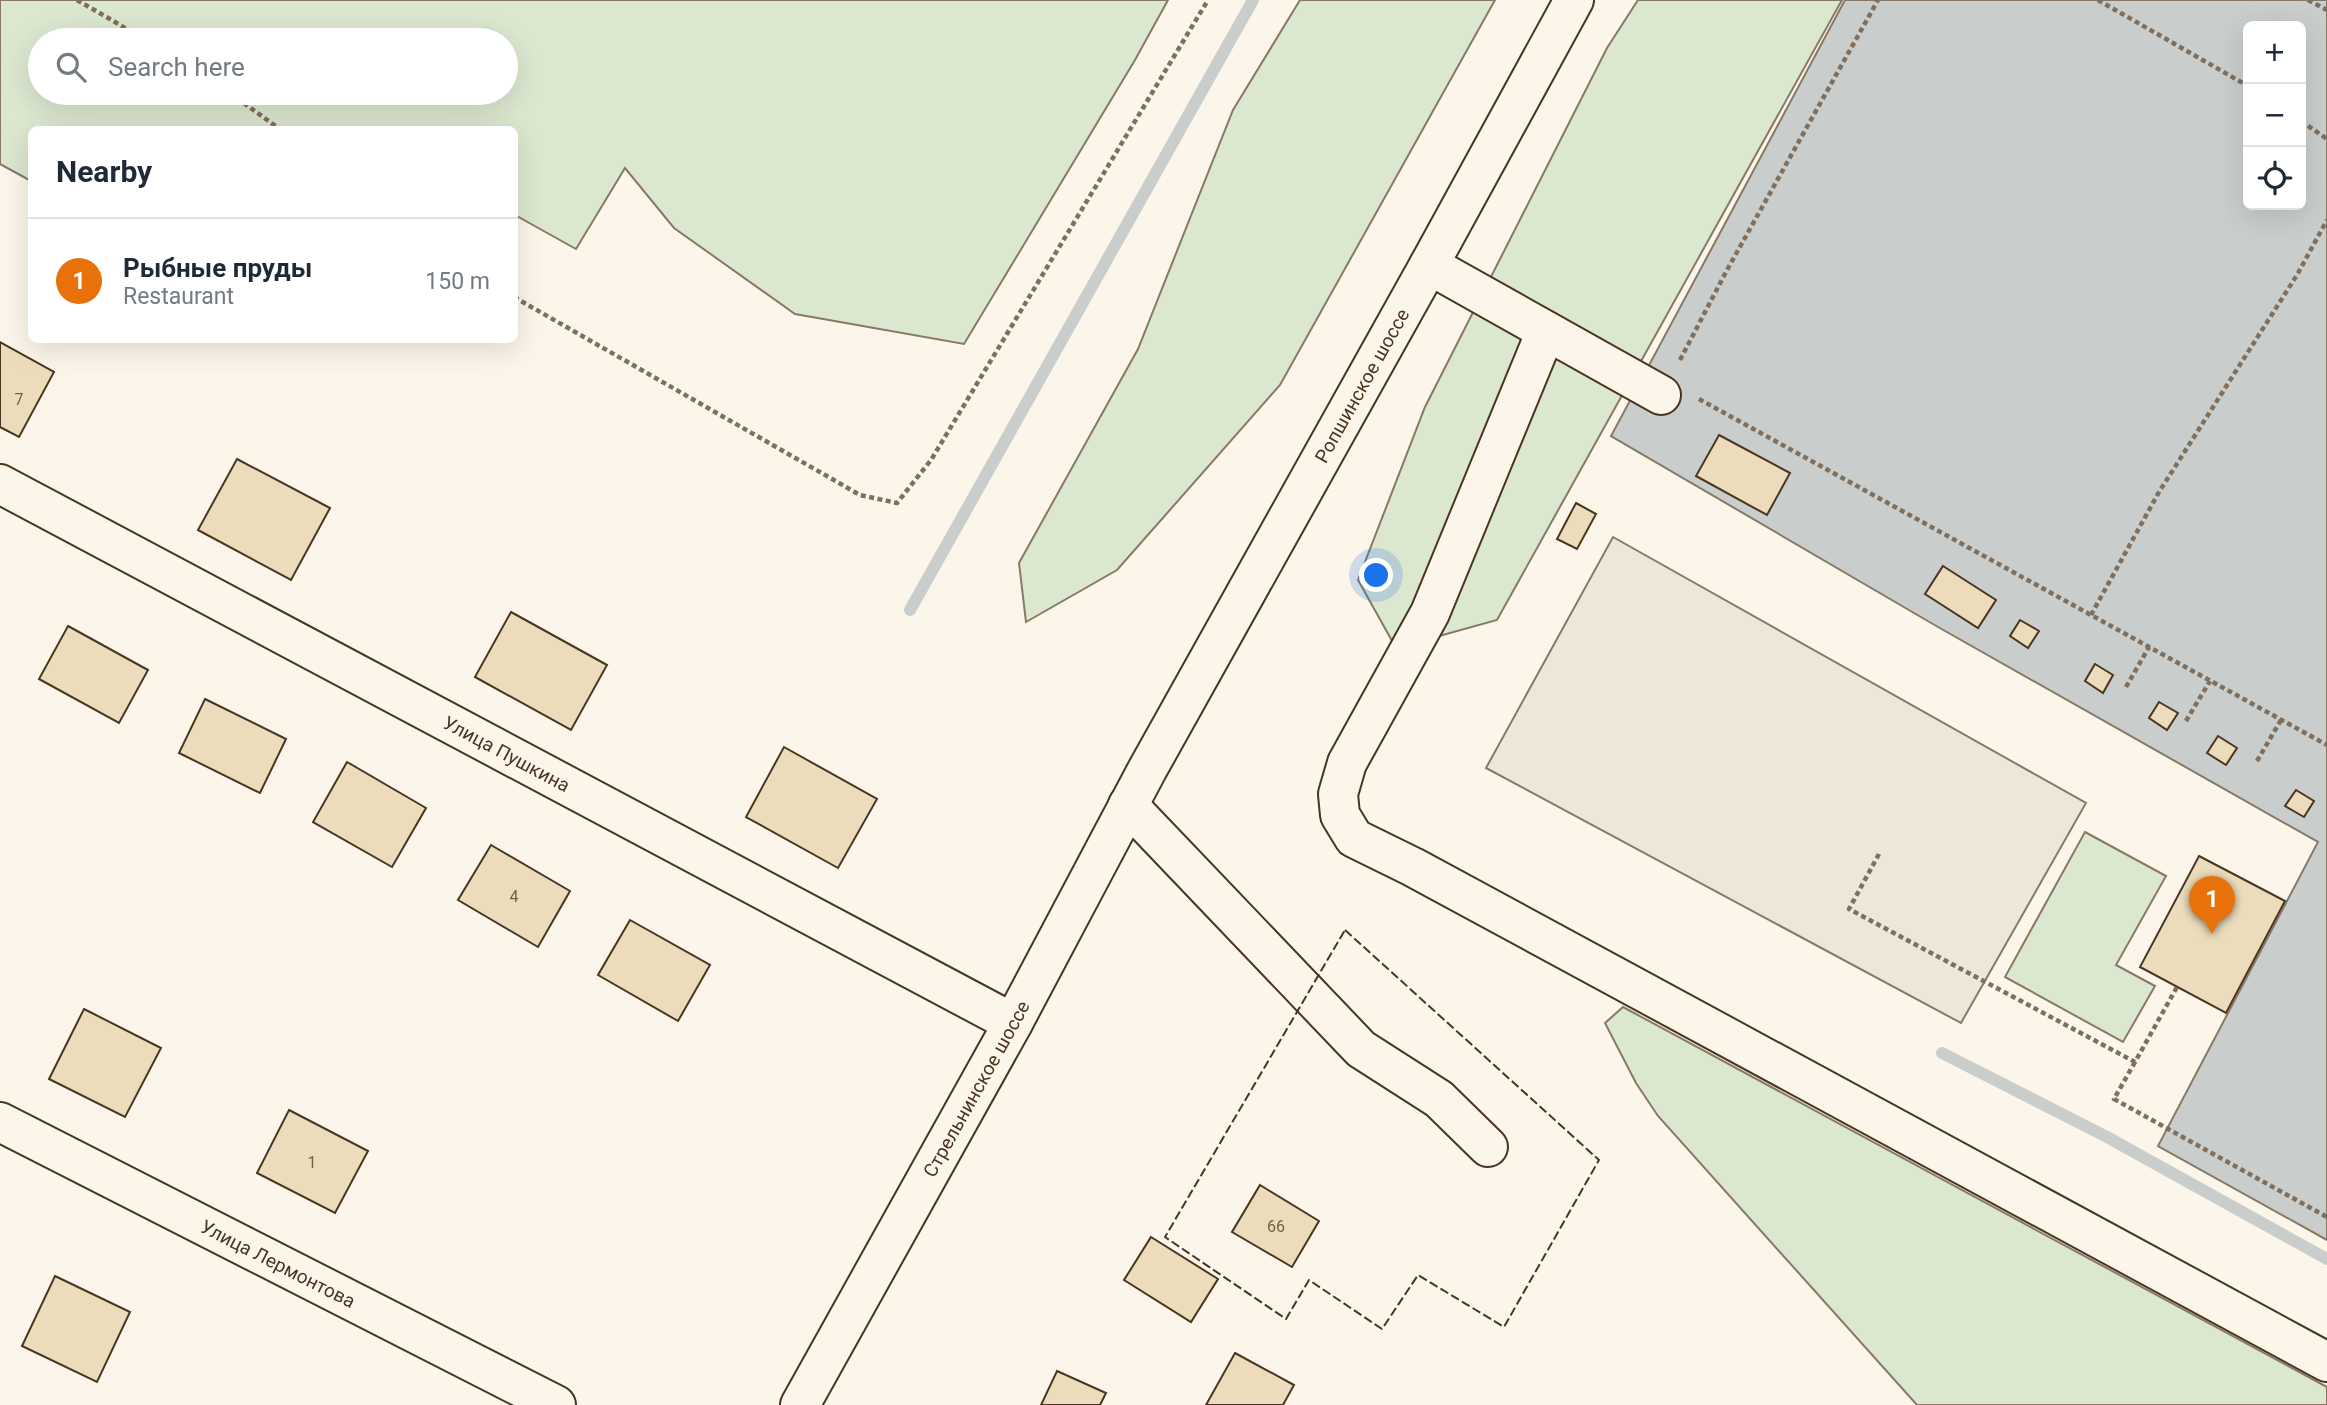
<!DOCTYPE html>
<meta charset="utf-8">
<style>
body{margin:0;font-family:Roboto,sans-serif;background:#f6f6f7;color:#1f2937}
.controls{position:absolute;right:21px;top:21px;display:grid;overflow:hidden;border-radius:10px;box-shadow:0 7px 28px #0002}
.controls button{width:63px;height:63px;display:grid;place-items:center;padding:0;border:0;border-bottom:2px solid #e0e1e3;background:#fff;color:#1f2937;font:35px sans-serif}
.you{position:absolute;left:1377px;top:576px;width:24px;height:24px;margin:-18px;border:5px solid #fff;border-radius:50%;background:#1a73e8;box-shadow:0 0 0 10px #1a73e833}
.badge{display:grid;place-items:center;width:46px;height:46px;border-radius:50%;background:#1a73e8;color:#fff;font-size:23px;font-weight:700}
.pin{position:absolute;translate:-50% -58px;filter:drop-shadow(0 2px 4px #0008)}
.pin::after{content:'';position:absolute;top:37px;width:24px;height:21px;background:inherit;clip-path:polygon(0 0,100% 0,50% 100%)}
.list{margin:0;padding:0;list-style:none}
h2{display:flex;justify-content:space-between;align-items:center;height:91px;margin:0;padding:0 28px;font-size:30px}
h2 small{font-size:23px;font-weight:400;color:#747a83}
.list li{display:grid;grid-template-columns:46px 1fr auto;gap:21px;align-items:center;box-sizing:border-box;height:126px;padding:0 28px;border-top:2px solid #e0e1e3}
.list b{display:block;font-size:26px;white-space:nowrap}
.list p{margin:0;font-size:23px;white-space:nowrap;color:#747a83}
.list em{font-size:23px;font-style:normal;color:#747a83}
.icon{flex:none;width:38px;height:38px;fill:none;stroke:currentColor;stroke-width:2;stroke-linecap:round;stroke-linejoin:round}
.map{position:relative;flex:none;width:2327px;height:1405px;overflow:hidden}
.search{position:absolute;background:#fff;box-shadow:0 7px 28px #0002;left:28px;top:28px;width:490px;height:77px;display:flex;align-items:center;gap:18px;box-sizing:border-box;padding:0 24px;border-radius:38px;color:#747a83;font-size:26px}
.panel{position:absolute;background:#fff;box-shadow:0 7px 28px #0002;left:28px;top:126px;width:490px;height:217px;border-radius:10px}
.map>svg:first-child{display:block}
.green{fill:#dce7d0;stroke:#887966;stroke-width:2;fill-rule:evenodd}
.parking{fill:#ede7d9;stroke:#887966;stroke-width:2}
.water{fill:#c9cecd;stroke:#887966;stroke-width:2;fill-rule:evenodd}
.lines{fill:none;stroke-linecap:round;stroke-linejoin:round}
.stream{stroke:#c9cecd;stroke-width:12}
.building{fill:#ecdcbc;stroke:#4a3520;stroke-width:2}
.minor-casing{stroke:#4a3520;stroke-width:42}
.major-casing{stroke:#4a3520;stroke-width:42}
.path{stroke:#7f6f5c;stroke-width:4.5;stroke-dasharray:5 3.5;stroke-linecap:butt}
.minor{stroke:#fbf6e9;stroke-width:38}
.major{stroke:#fbf6e9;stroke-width:38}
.fence{stroke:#4a3520;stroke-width:2;stroke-dasharray:9 3.5;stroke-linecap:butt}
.labels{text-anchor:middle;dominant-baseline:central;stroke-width:5;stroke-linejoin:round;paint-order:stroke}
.number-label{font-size:16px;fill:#725f47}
.street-label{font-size:19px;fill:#4a3520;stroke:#fbf6e9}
</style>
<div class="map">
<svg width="2327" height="1405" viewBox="0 0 2327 1405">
<rect width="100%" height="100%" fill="#fbf6e9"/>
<g class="green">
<path d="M0,0H1168L1135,60L964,344L795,314L674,228L625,168L576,249L515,215L514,130H32L31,181L0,164ZM506,40V93H40V40Z"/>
<polygon points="1300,0 1495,0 1280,385 1117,570 1026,622 1019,563 1138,349 1233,110"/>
<polygon points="1638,0 1842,0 1497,620 1396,648 1358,580 1425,407 1607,48"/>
<polygon points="2085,832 2166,876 2116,965 2155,986 2123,1042 2005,977"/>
<polygon points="1623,1007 2327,1387 2327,1405 1917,1405 1658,1116 1636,1083 1605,1023"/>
</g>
<polygon class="parking" points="1613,537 2086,803 1961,1023 1486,768"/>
<path class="water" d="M1845,0H2327V1240L2158,1146L2318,842L1938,627L1611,436ZM2248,26H2301V205H2248Z"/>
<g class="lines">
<g class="stream">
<polyline points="910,610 1253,0"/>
<polyline points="1942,1053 2107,1137 2327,1259"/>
</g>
</g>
<g class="building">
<polygon points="0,342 54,372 19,437 0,427"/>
<polygon points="1719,435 1790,473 1767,515 1696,476"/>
<polygon points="237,459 330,508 291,580 198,530"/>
<polygon points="1576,503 1596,514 1577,549 1557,539"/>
<polygon points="1943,566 1996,600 1978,628 1925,594"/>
<polygon points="511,612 607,665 571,730 475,677"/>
<polygon points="2020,620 2039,631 2028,648 2010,636"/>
<polygon points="68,626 148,670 119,723 39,679"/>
<polygon points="2095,664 2113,675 2103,693 2085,681"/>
<polygon points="205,699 286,739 260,793 179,753"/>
<polygon points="2159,702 2178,713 2167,730 2149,718"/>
<polygon points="2218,736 2237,748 2226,765 2207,753"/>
<polygon points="784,747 877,799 838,868 746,817"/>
<polygon points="347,762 426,808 392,867 313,822"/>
<polygon points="2296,790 2314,801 2304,817 2285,806"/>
<polygon points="491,845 570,891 538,947 458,900"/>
<polygon points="2199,856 2285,901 2226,1013 2140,967"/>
<polygon points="630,920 710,965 678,1021 598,975"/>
<polygon points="84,1009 161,1048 125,1117 49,1079"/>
<polygon points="289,1110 368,1151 335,1213 257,1173"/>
<polygon points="1260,1185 1319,1221 1292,1267 1232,1232"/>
<polygon points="1151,1237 1218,1279 1191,1322 1124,1280"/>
<polygon points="55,1276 130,1312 97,1382 22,1346"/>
<polygon points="1235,1353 1294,1385 1283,1405 1206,1405"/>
<polygon points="1057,1371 1106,1393 1100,1405 1041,1405"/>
</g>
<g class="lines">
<defs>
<g id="minor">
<polyline points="1429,265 1661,395"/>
<polyline points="1546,331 1430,613 1347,763 1338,794 1340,815 1354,838 1413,867 2327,1362"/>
<path id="s1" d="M0,484L1013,1023"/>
<polyline points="1128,805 1361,1049 1439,1099 1488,1147"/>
<path id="s2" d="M0,1122L556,1405"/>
</g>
<g id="major">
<path id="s3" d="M800,1405L1013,1023L1147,770L1429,265L1574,0"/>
</g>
</defs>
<use href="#minor" class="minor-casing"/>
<use href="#major" class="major-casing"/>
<g class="path">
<polyline points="77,0 146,40"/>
<polyline points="2098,0 2248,86"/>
<polyline points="2308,0 2327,10"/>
<polyline points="230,93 281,130"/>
<polyline points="2301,121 2327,139"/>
<polyline points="514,297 860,495 897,503 931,460 1208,0"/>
<polyline points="1680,360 1727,270 1878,0"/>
<polyline points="1699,399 2327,745"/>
<polyline points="2091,615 2159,492 2297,275 2327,220"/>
<polyline points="2126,687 2149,647"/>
<polyline points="2186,721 2210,681"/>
<polyline points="2257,761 2281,720"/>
<polyline points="1879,854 1849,909 2135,1062 2177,987"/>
<polyline points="2135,1062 2114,1099 2327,1217"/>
</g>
<use href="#minor" class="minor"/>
<use href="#major" class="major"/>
<polygon class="fence" points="1345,930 1599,1160 1504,1327 1418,1275 1382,1329 1309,1280 1286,1319 1165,1237"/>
</g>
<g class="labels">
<g class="number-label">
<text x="19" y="399">7</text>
<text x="514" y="896">4</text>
<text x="312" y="1162">1</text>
<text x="1276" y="1226">66</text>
</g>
<g class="street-label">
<text stroke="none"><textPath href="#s3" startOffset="1164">Ропшинское шоссе</textPath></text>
<text stroke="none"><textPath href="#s1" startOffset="574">Улица Пушкина</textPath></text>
<text stroke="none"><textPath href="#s3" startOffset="362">Стрельнинское шоссе</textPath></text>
<text stroke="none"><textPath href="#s2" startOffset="312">Улица Лермонтова</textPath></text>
</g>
</g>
</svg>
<div class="controls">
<button>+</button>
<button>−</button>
<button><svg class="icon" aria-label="locate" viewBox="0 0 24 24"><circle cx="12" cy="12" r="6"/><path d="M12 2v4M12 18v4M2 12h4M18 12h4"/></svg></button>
</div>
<div class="you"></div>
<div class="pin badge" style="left:2212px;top:934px;background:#e8710a">1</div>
<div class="search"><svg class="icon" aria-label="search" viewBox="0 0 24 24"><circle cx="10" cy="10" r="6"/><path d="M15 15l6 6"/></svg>Search here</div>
<section class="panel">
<h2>Nearby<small></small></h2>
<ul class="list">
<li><span class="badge" style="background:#e8710a">1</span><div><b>Рыбные пруды</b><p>Restaurant</p></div><em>150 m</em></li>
</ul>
</section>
</div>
